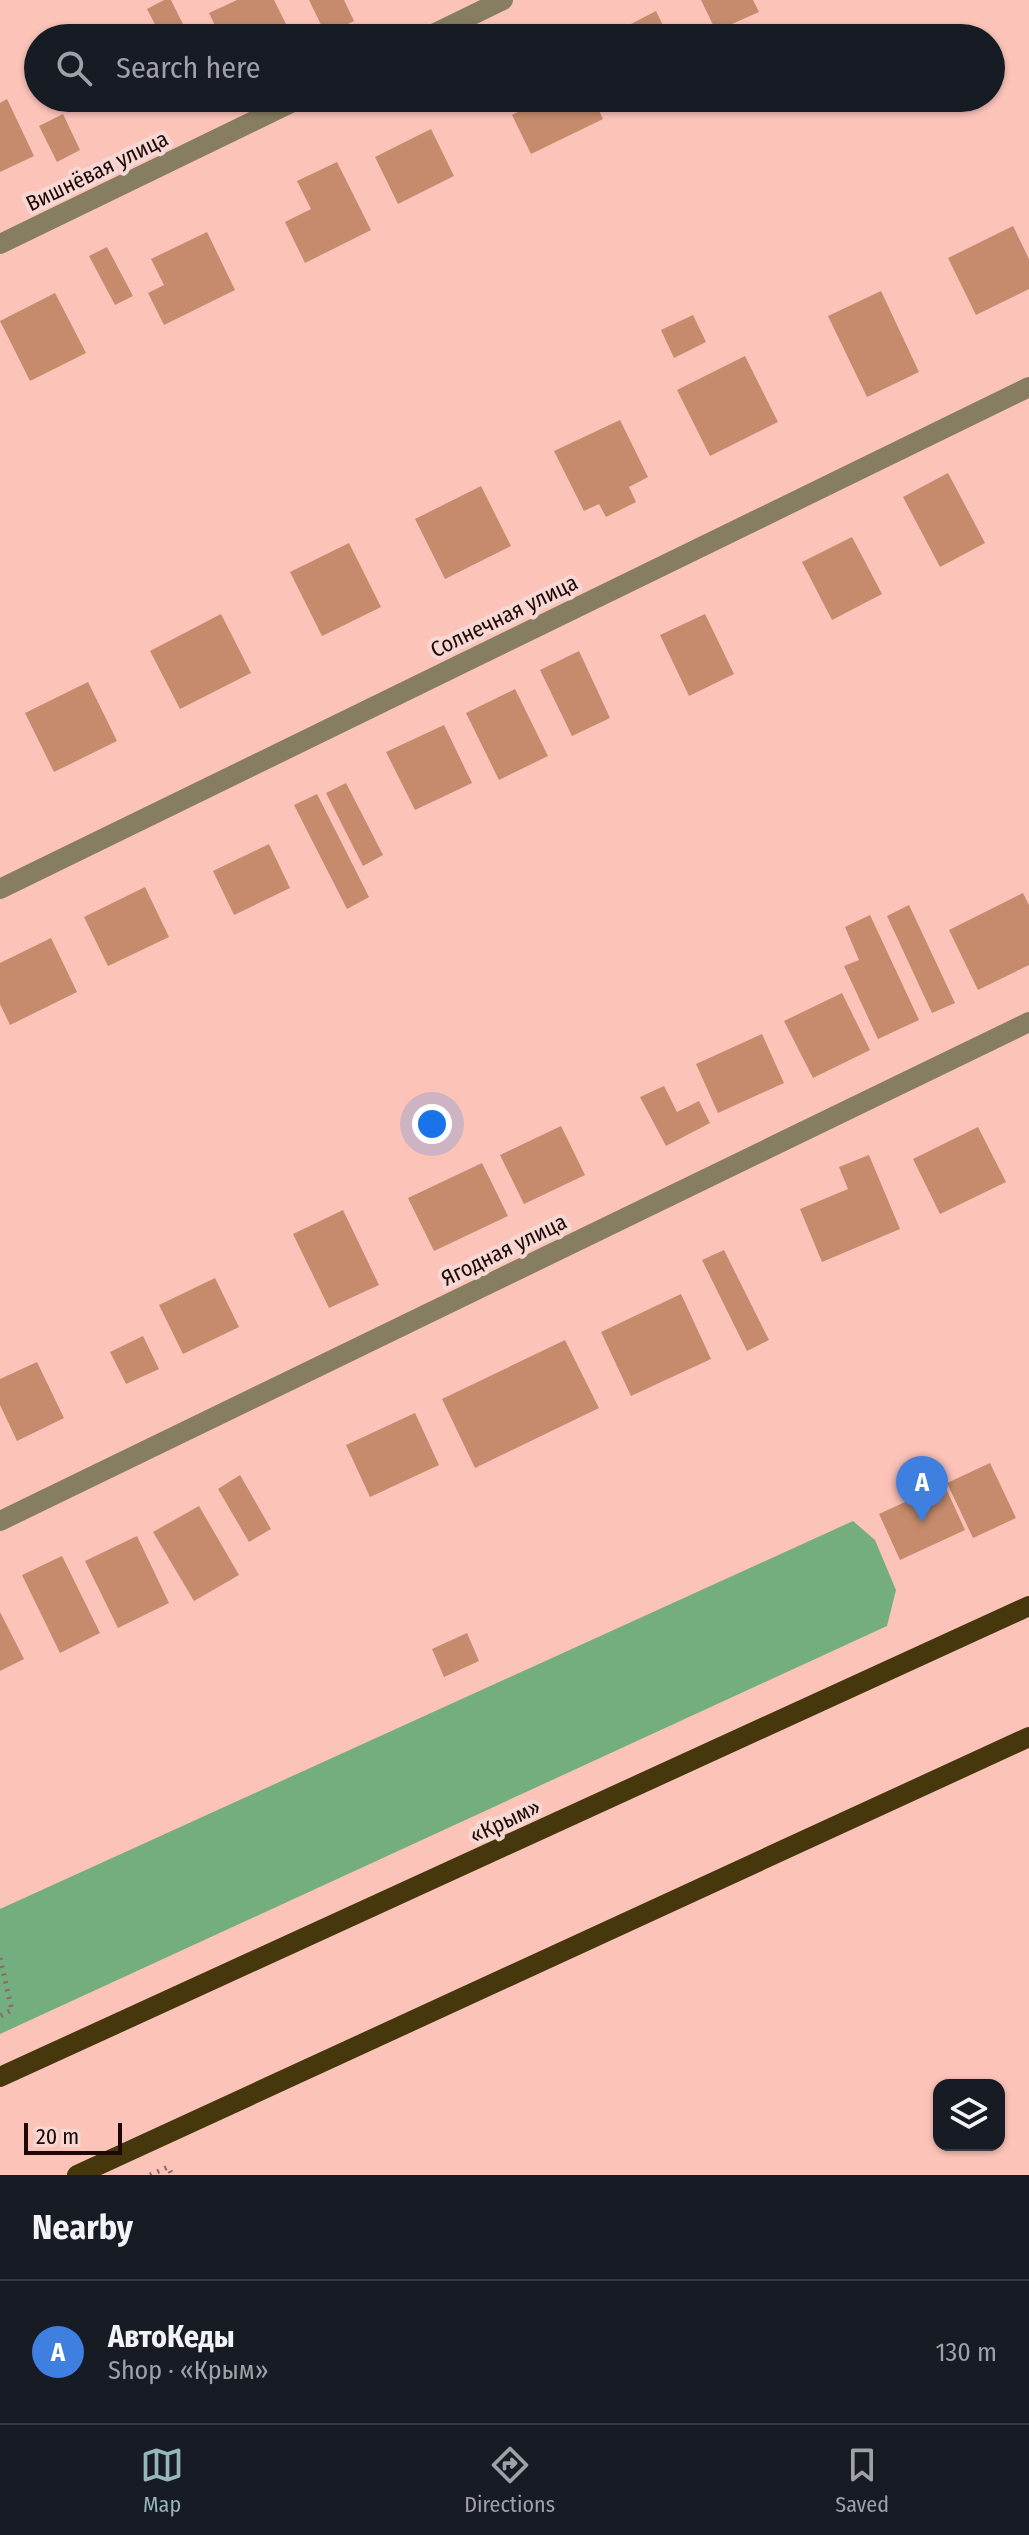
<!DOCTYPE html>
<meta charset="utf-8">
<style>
body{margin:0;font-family:"Fira Sans Condensed",sans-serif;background:#20242c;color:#f1f3f6}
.controls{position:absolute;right:24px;bottom:24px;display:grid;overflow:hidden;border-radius:16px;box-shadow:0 2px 6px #0004}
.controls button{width:72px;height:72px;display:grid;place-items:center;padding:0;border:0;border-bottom:2px solid #363941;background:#171b24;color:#f1f3f6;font:40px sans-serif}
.scale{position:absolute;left:24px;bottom:20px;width:98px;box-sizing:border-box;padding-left:8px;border:4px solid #1e0705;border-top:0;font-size:22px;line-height:28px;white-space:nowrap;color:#1e0705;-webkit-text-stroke:6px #f5d8d3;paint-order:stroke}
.you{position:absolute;left:432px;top:1124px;width:28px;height:28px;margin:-20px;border:6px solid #fff;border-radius:50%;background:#1a73e8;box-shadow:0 0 0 12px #1a73e833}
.badge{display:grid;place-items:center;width:52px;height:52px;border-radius:50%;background:#95b6bd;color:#fff;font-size:26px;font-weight:700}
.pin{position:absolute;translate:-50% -66px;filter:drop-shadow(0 2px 4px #0008)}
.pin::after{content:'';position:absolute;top:42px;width:28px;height:24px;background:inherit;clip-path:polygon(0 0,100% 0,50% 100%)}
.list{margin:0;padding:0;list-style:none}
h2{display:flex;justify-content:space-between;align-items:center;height:104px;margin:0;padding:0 32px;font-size:34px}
h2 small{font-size:26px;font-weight:400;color:#9ea1a6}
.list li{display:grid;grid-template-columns:52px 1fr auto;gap:24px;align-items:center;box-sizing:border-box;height:144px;padding:0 32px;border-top:2px solid #363941}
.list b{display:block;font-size:30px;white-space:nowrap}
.list p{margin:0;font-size:26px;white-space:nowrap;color:#9ea1a6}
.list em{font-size:26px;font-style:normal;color:#9ea1a6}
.icon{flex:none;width:44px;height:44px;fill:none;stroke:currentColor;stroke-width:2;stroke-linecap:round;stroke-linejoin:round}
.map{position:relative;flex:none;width:1029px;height:2175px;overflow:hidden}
.search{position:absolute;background:#171b24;box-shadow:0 2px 6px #0004;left:24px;right:24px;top:24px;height:88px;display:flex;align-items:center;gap:20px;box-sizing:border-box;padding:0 28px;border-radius:44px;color:#9ea1a6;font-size:30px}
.sheet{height:248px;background:#171b24}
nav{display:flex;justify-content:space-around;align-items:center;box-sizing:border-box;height:112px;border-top:2px solid #363941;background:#171b24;font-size:22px;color:#9ea1a6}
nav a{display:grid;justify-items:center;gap:4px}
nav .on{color:#95b6bd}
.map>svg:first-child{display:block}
.forest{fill:#74ae7f}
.building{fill:#c58b6c}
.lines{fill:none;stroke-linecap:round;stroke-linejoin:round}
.path{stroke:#906862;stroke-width:5;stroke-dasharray:2 6;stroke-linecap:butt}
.minor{stroke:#877d61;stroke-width:20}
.primary{stroke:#46370c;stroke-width:20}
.labels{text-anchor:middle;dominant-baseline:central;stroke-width:8;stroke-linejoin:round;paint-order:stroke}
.street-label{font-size:22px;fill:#1e0705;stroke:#f5d8d3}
</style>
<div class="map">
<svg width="1029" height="2175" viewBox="0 0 1029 2175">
<rect width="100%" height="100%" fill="#fcc3b9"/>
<polygon class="forest" points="853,1521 875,1540 896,1590 887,1626 0,2034 0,1909"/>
<g class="building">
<polygon points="164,0 171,0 190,38 162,38 147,9"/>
<polygon points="237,0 274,0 293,38 221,38 209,13"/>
<polygon points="309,0 344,0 354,21 326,35"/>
<polygon points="701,0 753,0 759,12 716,31"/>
<polygon points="656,11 669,38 638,38 631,24"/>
<polygon points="123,27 128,38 101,38"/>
<polygon points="547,98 593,98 603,119 531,154 512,115"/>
<polygon points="7,99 34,156 0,172 0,103"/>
<polygon points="63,114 80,150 57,162 39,126"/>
<polygon points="431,129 454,176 398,204 375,157"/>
<polygon points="337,162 371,230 305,263 285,222 311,209 297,181"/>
<polygon points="1013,226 1029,259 1029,289 976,315 948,258"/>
<polygon points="207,232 235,290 164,325 148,293 164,285 151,259"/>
<polygon points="107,247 133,296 115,305 89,256"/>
<polygon points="881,291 919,372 867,397 828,316"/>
<polygon points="55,293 86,353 30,381 0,321"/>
<polygon points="693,315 706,342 674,358 661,330"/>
<polygon points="745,356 778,422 710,456 677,390"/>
<polygon points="620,420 648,477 629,487 636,502 606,517 599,504 584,511 554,451"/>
<polygon points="948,473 985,543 940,567 903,497"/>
<polygon points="481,486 511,546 445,579 415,519"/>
<polygon points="852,537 882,594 832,620 802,562"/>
<polygon points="349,543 381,607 322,636 290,572"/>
<polygon points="221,614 251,673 180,709 150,651"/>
<polygon points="705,614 734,674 689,696 660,635"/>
<polygon points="579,651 610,718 572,736 540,670"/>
<polygon points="88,682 117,741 54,772 25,713"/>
<polygon points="515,689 548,756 499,780 466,713"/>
<polygon points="444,725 472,783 415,810 386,752"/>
<polygon points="346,783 383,855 363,866 326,793"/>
<polygon points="317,794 369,897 347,909 294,805"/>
<polygon points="269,844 290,888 234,915 213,871"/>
<polygon points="145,887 169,937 108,966 84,917"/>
<polygon points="1023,893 1029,905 1029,965 978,990 949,930"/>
<polygon points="909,905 955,1003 932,1013 887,916"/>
<polygon points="870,915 919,1020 878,1039 844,966 859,960 845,927"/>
<polygon points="51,938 77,992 10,1025 0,1004 0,963"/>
<polygon points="842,993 870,1050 813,1078 784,1021"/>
<polygon points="762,1034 784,1083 718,1113 696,1064"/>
<polygon points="664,1086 677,1112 699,1101 710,1123 666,1146 640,1097"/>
<polygon points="561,1126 585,1175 524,1204 500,1155"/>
<polygon points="978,1127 1006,1182 940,1214 913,1159"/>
<polygon points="869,1155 900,1229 822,1262 800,1209 848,1189 839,1167"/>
<polygon points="482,1163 508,1216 434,1251 408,1198"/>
<polygon points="343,1210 379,1285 329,1308 293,1234"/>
<polygon points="724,1250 769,1340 747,1351 702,1260"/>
<polygon points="215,1278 239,1327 183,1354 159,1305"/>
<polygon points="681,1294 711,1359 631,1396 601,1332"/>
<polygon points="143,1336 159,1369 126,1384 110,1352"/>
<polygon points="565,1340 599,1408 475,1468 442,1399"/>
<polygon points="37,1362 64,1418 17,1441 0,1405 0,1379"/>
<polygon points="415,1413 439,1465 370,1497 346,1445"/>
<polygon points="990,1463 1016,1518 973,1538 947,1483"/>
<polygon points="240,1475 271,1529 249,1542 218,1489"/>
<polygon points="944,1484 965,1530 900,1560 879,1514"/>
<polygon points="199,1506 239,1575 194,1601 153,1532"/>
<polygon points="137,1536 169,1603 118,1628 85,1561"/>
<polygon points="62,1556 100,1633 60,1653 22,1575"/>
<polygon points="0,1612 24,1659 0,1671"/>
<polygon points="467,1633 479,1661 444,1677 432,1649"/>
</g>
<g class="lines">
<g class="path">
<polyline points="0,1958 12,2010 0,2016"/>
<polyline points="150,2175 168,2167 172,2175"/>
</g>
<g class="minor">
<polyline points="425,38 503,0"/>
<polyline points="0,244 301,98"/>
<polyline points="0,889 1029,387"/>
<polyline points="0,1521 1029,1022"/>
</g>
<g class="primary">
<polyline points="0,2077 1029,1606"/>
<polyline points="77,2175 1029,1737"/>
</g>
</g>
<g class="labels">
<g class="street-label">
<text transform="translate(97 171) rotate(-26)">Вишнёвая улица</text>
<text transform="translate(504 616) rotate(-26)">Солнечная улица</text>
<text transform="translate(504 1250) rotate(-26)">Ягодная улица</text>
<text transform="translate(505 1821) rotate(-25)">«Крым»</text>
</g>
</g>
</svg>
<div class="controls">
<button><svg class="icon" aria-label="layers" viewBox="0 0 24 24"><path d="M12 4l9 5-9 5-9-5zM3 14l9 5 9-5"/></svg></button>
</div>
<div class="scale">20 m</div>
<div class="you"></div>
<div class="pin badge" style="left:922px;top:1522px;background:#3f7fe0">A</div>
<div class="search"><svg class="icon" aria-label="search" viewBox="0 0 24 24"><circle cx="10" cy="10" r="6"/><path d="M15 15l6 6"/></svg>Search here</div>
</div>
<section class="sheet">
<h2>Nearby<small></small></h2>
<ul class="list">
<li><span class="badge" style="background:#3f7fe0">A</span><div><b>АвтоКеды</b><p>Shop · «Крым»</p></div><em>130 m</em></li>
</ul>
</section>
<nav>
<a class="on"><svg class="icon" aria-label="map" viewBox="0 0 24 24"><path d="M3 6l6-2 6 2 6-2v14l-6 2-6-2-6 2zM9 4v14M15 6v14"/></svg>Map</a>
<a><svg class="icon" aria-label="directions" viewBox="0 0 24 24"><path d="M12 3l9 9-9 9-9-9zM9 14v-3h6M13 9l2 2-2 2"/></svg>Directions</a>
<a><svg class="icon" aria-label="saved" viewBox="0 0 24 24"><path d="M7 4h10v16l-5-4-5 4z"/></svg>Saved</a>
</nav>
